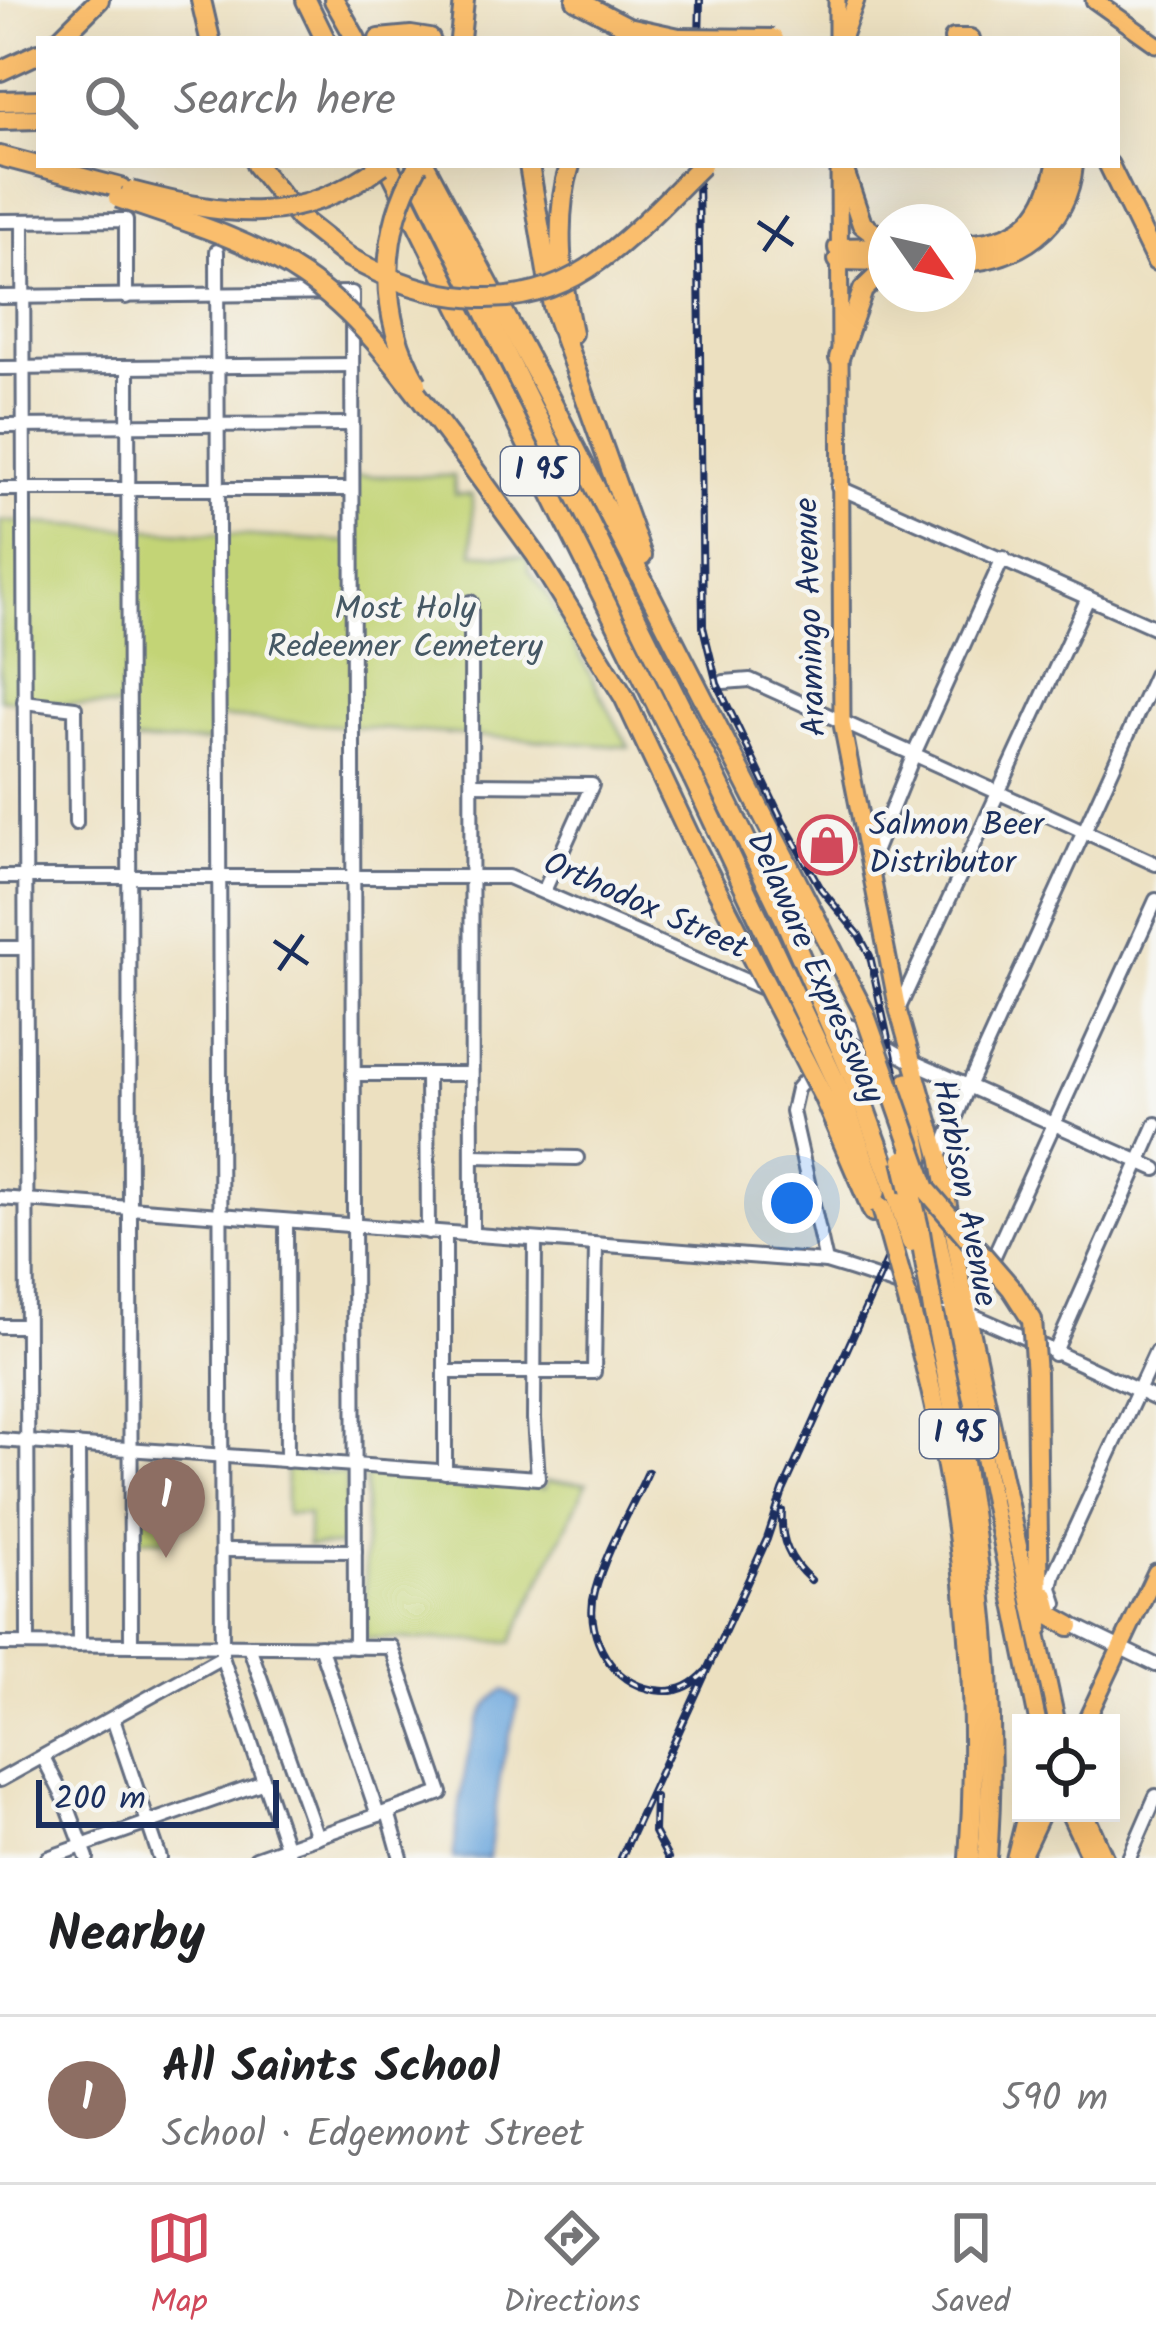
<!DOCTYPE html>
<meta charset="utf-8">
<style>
body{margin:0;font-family:Kalam,sans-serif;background:#f6f6f6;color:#202124}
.controls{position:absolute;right:36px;bottom:36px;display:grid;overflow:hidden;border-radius:0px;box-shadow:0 12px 48px #0002}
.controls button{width:108px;height:108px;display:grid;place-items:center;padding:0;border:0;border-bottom:3px solid #e0e0e0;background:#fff;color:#202124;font:60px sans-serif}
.compass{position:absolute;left:868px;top:204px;width:108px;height:108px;border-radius:50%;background:#fff;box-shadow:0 12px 48px #0002;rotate:124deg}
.scale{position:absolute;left:36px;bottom:30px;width:243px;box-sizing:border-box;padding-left:12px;border:6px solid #1b2f5e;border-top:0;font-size:33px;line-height:42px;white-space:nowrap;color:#1b2f5e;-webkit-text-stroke:9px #f6f6f2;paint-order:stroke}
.you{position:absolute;left:792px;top:1203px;width:42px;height:42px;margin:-30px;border:9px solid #fff;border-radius:50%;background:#1a73e8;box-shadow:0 0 0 18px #1a73e833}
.badge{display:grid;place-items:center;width:78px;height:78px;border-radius:50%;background:#d1495b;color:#fff;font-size:39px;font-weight:700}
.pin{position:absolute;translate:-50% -99px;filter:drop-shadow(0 3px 6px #0008)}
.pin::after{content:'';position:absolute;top:63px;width:42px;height:36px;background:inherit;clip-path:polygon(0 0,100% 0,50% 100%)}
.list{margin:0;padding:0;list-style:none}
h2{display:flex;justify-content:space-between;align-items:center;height:156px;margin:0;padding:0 48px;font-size:51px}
h2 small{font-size:39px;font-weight:400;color:#757577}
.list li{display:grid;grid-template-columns:78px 1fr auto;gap:36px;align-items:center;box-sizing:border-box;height:168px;padding:0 48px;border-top:3px solid #e0e0e0}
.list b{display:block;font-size:45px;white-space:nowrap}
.list p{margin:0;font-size:39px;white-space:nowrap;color:#757577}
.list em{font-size:39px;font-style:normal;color:#757577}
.icon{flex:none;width:66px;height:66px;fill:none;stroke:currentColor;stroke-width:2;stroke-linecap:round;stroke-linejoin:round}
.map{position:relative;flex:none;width:1156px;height:1858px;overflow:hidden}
.search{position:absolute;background:#fff;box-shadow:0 12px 48px #0002;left:36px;right:36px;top:36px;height:132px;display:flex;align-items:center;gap:30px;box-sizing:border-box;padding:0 42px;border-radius:0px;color:#757577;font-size:45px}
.sheet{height:324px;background:#fff}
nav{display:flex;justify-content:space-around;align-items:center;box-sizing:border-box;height:168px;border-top:3px solid #e0e0e0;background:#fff;font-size:33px;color:#757577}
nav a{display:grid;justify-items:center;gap:6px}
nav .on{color:#d1495b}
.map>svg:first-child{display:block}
.green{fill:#c3d476;stroke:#6f826a;stroke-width:3}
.water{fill:#6da7dd;stroke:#446b9e;stroke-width:3}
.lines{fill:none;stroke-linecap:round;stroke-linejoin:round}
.minor-casing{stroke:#646d80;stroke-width:18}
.major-casing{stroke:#646d80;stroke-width:21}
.highway-casing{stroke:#646d80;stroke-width:24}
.minor{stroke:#fff;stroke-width:12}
.major{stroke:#fabe6d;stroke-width:15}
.highway{stroke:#fabe6d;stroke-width:18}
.rail-casing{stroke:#1b2f5e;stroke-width:8}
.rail{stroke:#f6f6f2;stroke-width:3;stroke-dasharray:9;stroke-linecap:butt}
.highway-bridge-casing{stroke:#646d80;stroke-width:24;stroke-linecap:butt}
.highway-bridge{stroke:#fabe6d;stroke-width:18}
.ticks{fill:none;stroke:#1b2f5e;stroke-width:4.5}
.labels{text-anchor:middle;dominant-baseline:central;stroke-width:9;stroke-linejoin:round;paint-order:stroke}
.shield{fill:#f6f6f2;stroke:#5d6b8a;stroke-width:3}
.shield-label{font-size:30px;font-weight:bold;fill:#1b2f5e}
.park-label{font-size:33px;fill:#455864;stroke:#f6f6f2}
.street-label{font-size:33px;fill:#1b2f5e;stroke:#f6f6f2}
.poi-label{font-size:33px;fill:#1b2f5e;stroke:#f6f6f2;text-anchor:start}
</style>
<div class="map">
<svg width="1156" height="1858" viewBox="0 0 1156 1858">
<rect width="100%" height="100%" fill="#f6f6f2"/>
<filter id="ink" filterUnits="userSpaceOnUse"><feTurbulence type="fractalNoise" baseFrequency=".00833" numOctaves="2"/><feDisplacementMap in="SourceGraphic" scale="24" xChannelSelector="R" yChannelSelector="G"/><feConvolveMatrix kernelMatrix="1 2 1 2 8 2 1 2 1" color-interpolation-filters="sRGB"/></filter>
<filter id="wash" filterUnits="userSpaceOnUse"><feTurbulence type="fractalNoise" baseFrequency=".004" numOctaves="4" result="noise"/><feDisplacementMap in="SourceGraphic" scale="48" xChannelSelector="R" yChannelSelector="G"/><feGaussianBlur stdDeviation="2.7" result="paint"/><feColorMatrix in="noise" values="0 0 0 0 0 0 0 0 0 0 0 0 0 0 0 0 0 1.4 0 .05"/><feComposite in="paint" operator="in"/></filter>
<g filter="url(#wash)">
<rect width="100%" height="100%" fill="#ece0c0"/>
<g class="green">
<polygon points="352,476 454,476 455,494 472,495 473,553 527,557 529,571 547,594 629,747 218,717 218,742 128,742 128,708 0,699 0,521 351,542"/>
<polygon points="286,1469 346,1474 347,1546 308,1546 308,1514 286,1514"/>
<polygon points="365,1474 545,1488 546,1481 587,1483 512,1642 365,1638"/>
<polygon points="138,1483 169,1486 169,1540 138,1539"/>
</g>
<path class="water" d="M504,1690L519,1700L501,1769L489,1858H453C460,1817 464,1709 504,1690Z"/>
</g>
<g filter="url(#ink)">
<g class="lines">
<defs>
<g id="minor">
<polyline points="0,221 126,220 126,297"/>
<polyline points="23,221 28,1644"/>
<polyline points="217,251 222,1657 290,1858"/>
<polyline points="0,297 352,293 355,1647"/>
<polyline points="128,367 131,1645"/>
<polyline points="0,368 352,365"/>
<polyline points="0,426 352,424"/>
<polyline points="838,487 1156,628"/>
<polyline points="0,489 352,489"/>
<polyline points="471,602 472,1235"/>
<polyline points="724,682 750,680 1156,864"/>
<polyline points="24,702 75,708 76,823"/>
<polyline points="472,784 592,785 544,891"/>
<polyline points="869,865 914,754 1003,558"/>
<polyline points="0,877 508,877 854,1028 909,1060 1156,1169"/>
<polyline points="0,948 25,948"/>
<polyline points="898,1010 1088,598"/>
<polyline points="812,1071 797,1089 792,1111 826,1262"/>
<polyline points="353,1074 471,1074"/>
<polyline points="427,1074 428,1232"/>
<polyline points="473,1156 577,1158"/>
<polyline points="940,1157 969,1084 1156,673"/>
<path d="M0,1198L826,1262C940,1295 1049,1349 1156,1399"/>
<polyline points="286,1222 287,1461"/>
<polyline points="445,1234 445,1472"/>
<polyline points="968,1313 1156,900"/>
<polyline points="0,1326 26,1326"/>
<polyline points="1054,1354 1156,1124"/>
<polyline points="447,1372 594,1372 596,1245"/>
<polyline points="0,1440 538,1478 534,1419 535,1241"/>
<polyline points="78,1445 79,1645"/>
<polyline points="223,1550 355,1551"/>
<polyline points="1056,1603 1051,1588 1054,1574 1156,1352"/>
<polyline points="1065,1621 1156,1665"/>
<polyline points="0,1644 391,1647 441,1793 256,1858"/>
<polyline points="249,1646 317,1837"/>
<polyline points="320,1646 378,1815"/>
<polyline points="113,1719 160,1858"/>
<polyline points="43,1757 65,1800 87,1858"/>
<polyline points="0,1780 222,1657"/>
<polyline points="388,1812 401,1858"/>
<polyline points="48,1858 264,1782"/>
<polyline points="1129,1858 1156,1796"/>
</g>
<g id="major">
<polyline points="837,0 837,39"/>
<polyline points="1094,0 1156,44"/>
<polyline points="842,39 856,0"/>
<polyline points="839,165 842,724 898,1010 940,1158 968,1314 1057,1723"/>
<polyline points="907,1081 922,1157"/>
<polyline points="929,1192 1038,1723"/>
<polyline points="1085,1723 1156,1572"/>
<polyline points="1069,1813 1090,1858"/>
<polyline points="1085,1813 1105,1858"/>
<polyline points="1015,1857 1026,1813"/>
<polyline points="1021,1858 1042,1813"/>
</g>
<g id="highway">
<polyline points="201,0 210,39"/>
<polyline points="306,0 325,39"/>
<polyline points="334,0 356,39"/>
<polyline points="576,0 628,27 679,38"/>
<polyline points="60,39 99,0"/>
<polyline points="379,39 411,36 430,39"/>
<polyline points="460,39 464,0"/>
<polyline points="954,39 970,39"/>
<polyline points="0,71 39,53"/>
<polyline points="0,101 39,100"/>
<polyline points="0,120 39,119"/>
<polyline points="0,156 121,188"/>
<polyline points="256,165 299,218 347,256"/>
<polyline points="388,165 693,778"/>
<polyline points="425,165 550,399 772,833"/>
<polyline points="529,165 553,307 642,556"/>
<path d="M570,165C554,216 561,282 572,333"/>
<polyline points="842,165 862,224 886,242"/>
<polyline points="1109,165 1156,261"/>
<polyline points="420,181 711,768"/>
<path d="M958,245C1016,243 1045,224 1057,165"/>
<polyline points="838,248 886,247"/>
<polyline points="838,260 886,261"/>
<path d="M958,262C1018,260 1067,228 1073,165"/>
<polyline points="839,358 863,290 886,268"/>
<polyline points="468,461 536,555 624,697 690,837"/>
<polyline points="855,1082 899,1202"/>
<polyline points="839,1089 876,1192"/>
<polyline points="823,1096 873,1212"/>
<path d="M909,1305C960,1484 983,1672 969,1858"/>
<path d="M933,1310C973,1492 1001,1671 987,1858"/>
<polyline points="1036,1374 1039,1627"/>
<polyline points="1045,1596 1050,1615 1070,1626"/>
</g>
</defs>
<use href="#minor" class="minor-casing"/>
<use href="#major" class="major-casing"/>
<use href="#highway" class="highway-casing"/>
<use href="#minor" class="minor"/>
<use href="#major" class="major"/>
<use href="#highway" class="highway"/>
<defs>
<g id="rail">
<polyline points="699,39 700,0"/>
<path d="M648,1472C631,1510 606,1550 595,1591C584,1629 607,1678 646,1688C669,1695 689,1690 705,1672"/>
<path d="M782,1511C780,1540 789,1561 811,1580"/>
<polyline points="655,1797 654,1832 668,1858"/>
<polyline points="621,1858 767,1539 783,1491 890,1254 904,1218 911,1181 911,1146 870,956 859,935 821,889 783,822 717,684 703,627 698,165"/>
</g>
</defs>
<use href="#rail" class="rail-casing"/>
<use href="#rail" class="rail"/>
<defs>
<g id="highway-bridge">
<polyline points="679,38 774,39"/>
<path d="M131,191C226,216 298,228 382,165"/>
<path d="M118,198C181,220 247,238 303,276C371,322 418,398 468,461"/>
<path d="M347,256C427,303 522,319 600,260C637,233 669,197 702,165"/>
<path d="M417,383C378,316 379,233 418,165"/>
<polyline points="711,768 783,916 855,1082"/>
<polyline points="693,778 839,1089"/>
<polyline points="772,833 864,1012 926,1189 1012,1289 1032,1320 1036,1374"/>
<polyline points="690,837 823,1096"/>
<polyline points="903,1160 920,1232 933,1310"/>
<polyline points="899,1202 911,1242"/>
<polyline points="882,1208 909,1305"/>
</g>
</defs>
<use href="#highway-bridge" class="highway-bridge-casing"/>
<use href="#highway-bridge" class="highway-bridge"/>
</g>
</g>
<path class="ticks" d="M758,222L793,245M764,251L788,216M274,941L308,964M279,970L303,935"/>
<defs>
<symbol id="shop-ring" viewBox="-11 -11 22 22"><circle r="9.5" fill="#f6f6f2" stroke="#d1495b" stroke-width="1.5"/><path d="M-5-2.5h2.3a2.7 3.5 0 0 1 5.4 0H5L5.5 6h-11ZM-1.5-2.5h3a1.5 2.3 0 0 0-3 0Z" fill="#d1495b"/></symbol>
</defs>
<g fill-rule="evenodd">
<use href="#shop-ring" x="794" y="812" width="66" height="66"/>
</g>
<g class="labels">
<g class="shield">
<rect x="501" y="447" width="78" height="48" rx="9"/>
<rect x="920" y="1410" width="78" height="48" rx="9"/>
</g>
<g class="shield-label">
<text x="540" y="471">I 95</text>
<text x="959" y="1434">I 95</text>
</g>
<g class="park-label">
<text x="405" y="610">Most Holy<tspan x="405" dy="38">Redeemer Cemetery</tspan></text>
</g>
<g class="street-label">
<text transform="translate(812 617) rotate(-92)">Aramingo Avenue</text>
<text transform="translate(645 907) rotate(24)">Orthodox Street</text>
<text transform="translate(814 968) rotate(66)">Delaware Expressway</text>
<text transform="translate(963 1193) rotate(79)">Harbison Avenue</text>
</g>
<g class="poi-label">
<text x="869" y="826">Salmon Beer<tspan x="869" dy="38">Distributor</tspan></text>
</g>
</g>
</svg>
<div class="controls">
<button><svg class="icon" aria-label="locate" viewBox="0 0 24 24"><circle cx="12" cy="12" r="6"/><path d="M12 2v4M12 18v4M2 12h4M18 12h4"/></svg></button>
</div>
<svg class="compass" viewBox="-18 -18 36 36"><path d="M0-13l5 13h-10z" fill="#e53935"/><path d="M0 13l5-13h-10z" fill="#757577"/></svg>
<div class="scale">200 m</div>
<div class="you"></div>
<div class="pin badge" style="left:166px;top:1558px;background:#8d6e63">1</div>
<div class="search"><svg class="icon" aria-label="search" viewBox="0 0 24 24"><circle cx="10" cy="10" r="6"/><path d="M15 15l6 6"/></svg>Search here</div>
</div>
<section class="sheet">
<h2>Nearby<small></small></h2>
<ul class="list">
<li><span class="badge" style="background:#8d6e63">1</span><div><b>All Saints School</b><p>School · Edgemont Street</p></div><em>590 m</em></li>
</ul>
</section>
<nav>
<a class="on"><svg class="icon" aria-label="map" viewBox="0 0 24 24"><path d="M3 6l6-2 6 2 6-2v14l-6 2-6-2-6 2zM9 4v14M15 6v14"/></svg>Map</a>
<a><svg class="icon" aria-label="directions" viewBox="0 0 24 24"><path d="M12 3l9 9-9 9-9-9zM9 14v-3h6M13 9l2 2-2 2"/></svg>Directions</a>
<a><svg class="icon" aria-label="saved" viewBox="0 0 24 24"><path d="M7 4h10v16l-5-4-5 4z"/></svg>Saved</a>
</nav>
